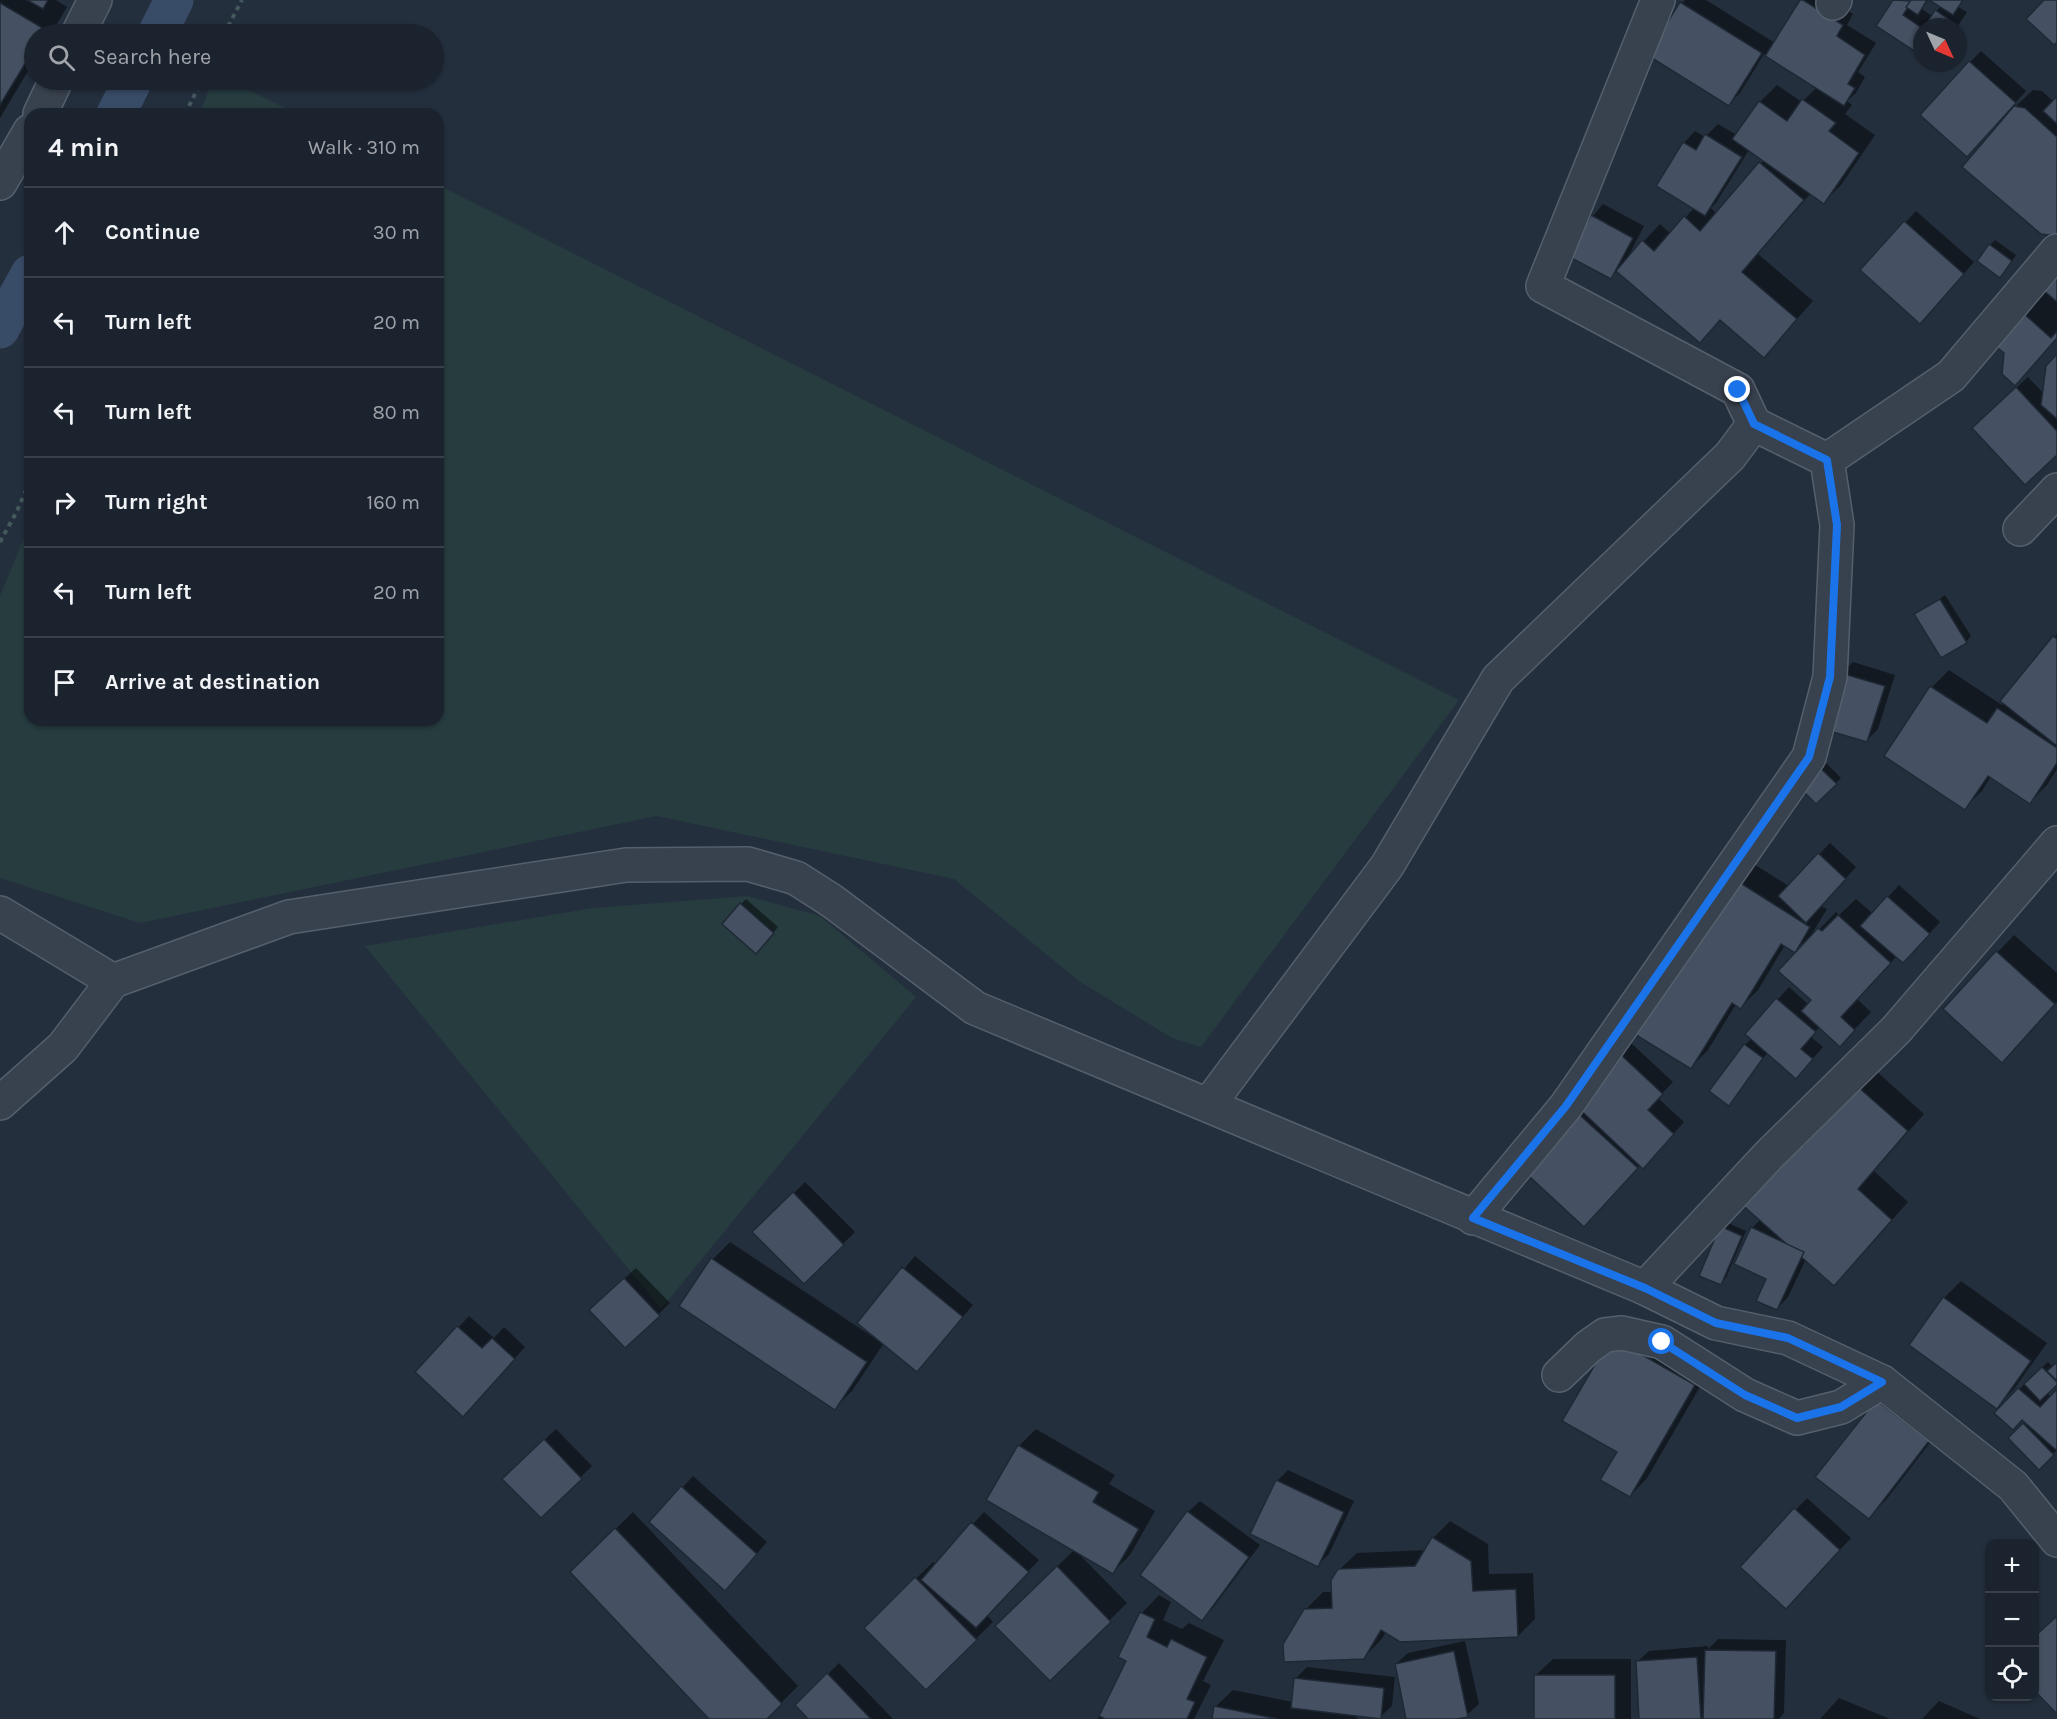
<!DOCTYPE html>
<meta charset="utf-8">
<style>
body{margin:0;font-family:Karla,sans-serif;background:#282f3a;color:#f1f3f6}
.controls{position:absolute;right:18px;bottom:18px;display:grid;overflow:hidden;border-radius:12px;box-shadow:0 2px 4px #0004}
.controls button{width:54px;height:54px;display:grid;place-items:center;padding:0;border:0;border-bottom:2px solid #39404a;background:#1b232e;color:#f1f3f6;font:30px sans-serif}
.compass{position:absolute;left:1913px;top:18px;width:54px;height:54px;border-radius:50%;background:#1b232e;box-shadow:0 2px 4px #0004;rotate:134deg}
.stop{position:absolute;width:18px;height:18px;margin:-14px;border:4px solid #1a73e8;border-radius:50%;background:#fff}
.stop.end{background:#1a73e8;border-color:#fff;box-shadow:0 2px 6px #0008}
.list{margin:0;padding:0;list-style:none}
h2{display:flex;justify-content:space-between;align-items:center;height:78px;margin:0;padding:0 24px;font-size:26px}
h2 small{font-size:20px;font-weight:400;color:#a0a4aa}
.list li{display:grid;grid-template-columns:39px 1fr auto;gap:18px;align-items:center;box-sizing:border-box;height:90px;padding:0 24px;border-top:2px solid #39404a}
.list b{display:block;font-size:22px;white-space:nowrap}
.list em{font-size:20px;font-style:normal;color:#a0a4aa}
.icon{flex:none;width:33px;height:33px;fill:none;stroke:currentColor;stroke-width:2;stroke-linecap:round;stroke-linejoin:round}
.map{position:relative;flex:none;width:2057px;height:1719px;overflow:hidden}
.search{position:absolute;background:#1b232e;box-shadow:0 2px 4px #0004;left:24px;top:24px;width:420px;height:66px;display:flex;align-items:center;gap:15px;box-sizing:border-box;padding:0 21px;border-radius:33px;color:#a0a4aa;font-size:22px}
.panel{position:absolute;background:#1b232e;box-shadow:0 2px 4px #0004;left:24px;top:108px;width:420px;height:618px;border-radius:18px}
.map>svg:first-child{display:block}
.green{fill:#263c3f}
.shadow{fill:#0007;fill-rule:evenodd}
.lines{fill:none;stroke-linecap:round;stroke-linejoin:round}
.canal{stroke:#394c67;stroke-width:39}
.building{fill:#455162;stroke:#1f2835;stroke-width:1.5}
.minor-casing{stroke:#565f6c;stroke-width:36}
.path{stroke:#44595c;stroke-width:4;stroke-dasharray:4.5 4.5;stroke-linecap:butt}
.minor{stroke:#38414e;stroke-width:33}
.route{stroke:#1a73e8;stroke-width:8}
</style>
<div class="map">
<svg width="2057" height="1719" viewBox="0 0 2057 1719">
<rect width="100%" height="100%" fill="#242f3e"/>
<g class="green">
<polygon points="213,80 229,80 297,114 199,114"/>
<polygon points="438,185 1459,700 1201,1047 1172,1038 1079,981 954,879 657,816 140,923 0,878 0,596 30,523 30,720 438,720"/>
<polygon points="747,896 820,916 916,997 661,1309 365,946 593,908"/>
</g>
<g class="shadow">
<polygon points="0,0 56,0 67,7 51,34 34,34 34,61 0,118"/>
<path d="M1685,0H1706L1775,43L1802,0H1832L1853,14L1847,25L1876,43L1858,72L1865,77L1856,93L1847,101L1852,105L1845,114L1875,135L1841,185L1824,202L1811,193L1758,254L1813,301L1764,356L1721,319L1700,341L1618,270L1611,277L1564,252L1587,221L1588,222L1603,204L1644,226L1627,259L1660,224L1671,234L1694,208L1684,143L1695,131L1705,137L1718,124L1737,135L1760,102L1777,85L1802,102L1817,87L1764,54L1740,93L1728,105L1682,3ZM1749,150L1764,160L1717,214L1711,208L1716,203Z"/>
<polygon points="1895,0 1928,0 1922,9 1932,16 1941,6 1932,0 1963,0 1958,7 1967,12 1957,27 1922,27 1922,54 1878,26"/>
<polygon points="1981,51 2026,91 1978,144 1970,62"/>
<polygon points="2033,90 2042,91 2054,102 2057,98 2057,235 2015,107"/>
<polygon points="1916,211 1974,262 1931,310 1862,270"/>
<polygon points="1995,240 2016,255 2005,271 1990,245"/>
<polygon points="2057,271 2057,339 2015,384 2024,314 2046,291"/>
<polygon points="2057,357 2057,453 1985,417 2028,377 2044,394"/>
<polygon points="1945,595 1971,636 1966,642 1916,615"/>
<polygon points="2057,634 2057,769 2047,785 2030,802 1991,776 1982,791 1964,808 1886,755 1932,687 1949,670 2002,705"/>
<polygon points="1853,662 1895,675 1878,729 1867,740 1842,673"/>
<polygon points="1820,757 1841,778 1816,802"/>
<polygon points="1830,843 1856,867 1821,906 1827,909 1810,937 1811,938 1836,912 1839,915 1856,899 1873,914 1899,885 1940,922 1914,950 1897,956 1857,999 1871,1012 1840,1045 1820,1026 1811,1037 1823,1047 1807,1065 1768,1052 1734,1099 1745,1045 1752,1038 1747,1034 1789,987 1809,1005 1813,1000 1807,942 1806,940 1794,951 1785,945 1758,990 1741,1007 1736,1004 1708,1050 1691,1067 1622,1024 1749,861 1789,886"/>
<polygon points="746,899 778,927 761,947 741,904"/>
<polygon points="2014,935 2057,973 2057,1002 2019,1044 1945,1008"/>
<polygon points="1631,1043 1673,1082 1658,1098 1684,1122 1654,1155 1641,1164 1601,1207 1575,1103"/>
<polygon points="1875,1070 1924,1114 1874,1171 1908,1202 1851,1266 1806,1259 1788,1297 1777,1309 1752,1228 1761,1219 1743,1203"/>
<polygon points="805,1182 855,1232 804,1282 755,1232"/>
<polygon points="1726,1222 1746,1231 1726,1278 1721,1283 1721,1227"/>
<polygon points="730,1242 876,1339 878,1338 859,1322 915,1256 973,1305 917,1370 884,1343 852,1391 835,1408 681,1305 713,1259"/>
<polygon points="636,1268 670,1303 625,1346 602,1299"/>
<polygon points="1961,1281 2047,1343 2014,1389 1997,1407 1944,1298"/>
<polygon points="469,1316 494,1338 504,1327 525,1347 475,1403 417,1372"/>
<polygon points="1612,1338 1711,1368 1647,1478 1630,1496 1619,1452"/>
<polygon points="2048,1362 2053,1367 2057,1363 2057,1383 2047,1393 2051,1397 2057,1390 2057,1450 2039,1467 2010,1438 2026,1422 2022,1418 1997,1413 2030,1378"/>
<polygon points="1877,1401 1945,1423 1886,1500 1869,1517"/>
<polygon points="556,1429 592,1466 541,1516 516,1467"/>
<polygon points="1036,1429 1115,1475 1109,1484 1155,1511 1130,1555 1113,1572 1078,1553 1127,1603 1050,1679 997,1626 1074,1550 1019,1446"/>
<polygon points="1288,1470 1354,1501 1329,1554 1318,1565 1277,1481"/>
<polygon points="693,1476 767,1542 736,1577 651,1522"/>
<polygon points="1807,1498 1851,1538 1797,1596 1742,1566"/>
<polygon points="1200,1501 1260,1545 1213,1608 1202,1619 1188,1512"/>
<polygon points="633,1512 798,1686 765,1719 711,1719 589,1555"/>
<polygon points="984,1512 1039,1560 987,1615 993,1622 926,1688 866,1628 933,1562 936,1564"/>
<polygon points="1450,1521 1488,1544 1489,1574 1533,1573 1535,1619 1518,1636 1386,1632 1381,1640 1364,1657 1305,1610 1323,1592 1333,1592 1339,1570 1357,1553 1427,1550 1433,1538"/>
<polygon points="1159,1595 1171,1602 1163,1620 1182,1629 1189,1623 1224,1640 1203,1681 1211,1685 1194,1719 1097,1719 1102,1714 1128,1660 1120,1656 1142,1613"/>
<polygon points="1718,1639 1786,1640 1784,1713 1779,1719 1704,1719 1704,1716 1701,1719 1641,1719 1637,1662 1649,1651 1708,1646 1708,1649"/>
<polygon points="1465,1641 1479,1704 1467,1715 1450,1719 1408,1719 1396,1664 1408,1653"/>
<polygon points="1553,1659 1631,1659 1631,1719 1535,1719 1535,1676"/>
<polygon points="839,1663 893,1719 810,1719 797,1705"/>
<polygon points="1307,1667 1395,1677 1392,1706 1380,1717 1354,1714 1354,1716 1359,1719 1213,1719 1215,1707 1233,1690 1293,1702 1296,1678"/>
<polygon points="1839,1698 1890,1719 1820,1719"/>
<polygon points="1939,1701 1980,1719 1922,1719"/>
</g>
<g class="lines">
<g class="canal">
<polyline points="157,34 174,0"/>
<polyline points="116,114 133,80"/>
<polyline points="0,329 30,274"/>
</g>
</g>
<g class="building">
<polygon points="27,0 48,0 43,9"/>
<polygon points="1800,0 1803,0 1843,25 1837,36 1865,55 1848,84 1855,88 1844,106 1765,56"/>
<polygon points="1893,0 1912,1 1903,15 1922,28 1922,56 1876,26"/>
<polygon points="1911,0 1927,0 1918,15 1906,7"/>
<polygon points="1929,0 1963,0 1953,15"/>
<polygon points="2044,0 2057,0 2057,42 2054,45 2026,19"/>
<polygon points="1680,2 1762,53 1729,106 1647,55"/>
<polygon points="0,3 46,30 43,34 34,34 34,49 0,105"/>
<polygon points="1935,10 1956,24 1954,27 1924,27"/>
<polygon points="1969,61 2016,103 1967,157 1920,115"/>
<polygon points="2057,96 2057,124 2043,111"/>
<polygon points="1802,99 1836,123 1829,131 1859,153 1824,204 1732,139 1759,101 1787,121"/>
<polygon points="2014,106 2025,108 2057,137 2057,236 2041,234 1962,167"/>
<polygon points="1705,134 1742,157 1705,216 1656,186 1683,142 1696,150"/>
<polygon points="1759,162 1804,200 1742,272 1797,319 1764,358 1720,320 1700,343 1616,271 1642,240 1654,251 1684,216 1700,231"/>
<polygon points="1591,215 1633,238 1611,279 1562,253 1580,234"/>
<polygon points="1904,221 1964,274 1920,324 1860,270"/>
<polygon points="1989,244 2012,261 2000,278 1977,261"/>
<polygon points="2057,268 2057,302 2041,288"/>
<polygon points="2022,312 2051,338 2057,331 2057,338 2015,386 2002,374 2004,353 1994,345"/>
<polygon points="2057,354 2057,419 2041,405 2046,366"/>
<polygon points="2016,387 2057,431 2057,455 2025,485 1972,428"/>
<polygon points="1940,599 1967,643 1941,658 1914,614"/>
<polygon points="2053,636 2057,639 2057,746 2000,701"/>
<polygon points="1841,673 1885,686 1867,742 1823,729"/>
<polygon points="1930,686 1987,723 1997,708 2057,748 2057,763 2030,804 1988,776 1965,810 1884,756"/>
<polygon points="1814,762 1837,784 1816,804 1794,782"/>
<polygon points="1818,853 1846,879 1806,923 1778,896"/>
<polygon points="1731,877 1810,927 1795,953 1781,944 1741,1009 1732,1003 1691,1069 1620,1025"/>
<polygon points="1887,896 1930,934 1903,963 1860,926"/>
<polygon points="740,903 774,933 756,954 722,924"/>
<polygon points="1838,915 1891,963 1841,1017 1855,1030 1840,1047 1801,1011 1811,1000 1778,971 1818,928 1822,931"/>
<polygon points="1996,951 2055,1004 2002,1063 1943,1009"/>
<polygon points="1776,998 1816,1032 1801,1049 1813,1059 1796,1079 1745,1034"/>
<polygon points="1744,1044 1763,1058 1729,1106 1709,1091"/>
<polygon points="1619,1053 1663,1094 1648,1110 1674,1134 1643,1169 1573,1103"/>
<polygon points="1857,1086 1908,1131 1858,1189 1892,1220 1834,1286 1740,1203 1794,1137 1803,1146"/>
<polygon points="1572,1108 1638,1168 1584,1227 1519,1167"/>
<polygon points="793,1192 844,1245 804,1284 752,1232"/>
<polygon points="1720,1226 1742,1236 1721,1285 1699,1276"/>
<polygon points="1751,1227 1804,1252 1777,1310 1756,1301 1766,1279 1734,1264"/>
<polygon points="711,1258 867,1362 835,1410 679,1306"/>
<polygon points="902,1267 963,1317 917,1372 857,1323"/>
<polygon points="624,1278 660,1316 625,1348 589,1310"/>
<polygon points="1943,1297 2031,1361 1997,1409 1909,1345"/>
<polygon points="457,1326 482,1348 492,1338 515,1359 463,1417 415,1372"/>
<polygon points="1611,1337 1695,1385 1630,1497 1600,1480 1617,1452 1562,1421"/>
<polygon points="2057,1362 2057,1381 2047,1371"/>
<polygon points="2042,1367 2057,1382 2057,1385 2040,1401 2024,1384"/>
<polygon points="2018,1388 2040,1407 2057,1389 2057,1451 2022,1420 2013,1430 1994,1413"/>
<polygon points="1876,1400 1929,1441 1869,1519 1815,1477"/>
<polygon points="2023,1423 2054,1455 2039,1470 2008,1438"/>
<polygon points="544,1439 582,1479 541,1518 502,1479"/>
<polygon points="1018,1445 1099,1492 1093,1502 1139,1529 1113,1574 986,1500"/>
<polygon points="1276,1480 1344,1512 1318,1567 1250,1534"/>
<polygon points="681,1486 757,1554 725,1591 649,1522"/>
<polygon points="1794,1508 1840,1550 1786,1609 1740,1567"/>
<polygon points="1187,1511 1249,1557 1202,1621 1140,1575"/>
<polygon points="971,1522 1029,1572 976,1628 921,1580"/>
<polygon points="615,1528 782,1704 767,1719 709,1719 570,1572"/>
<polygon points="1432,1537 1471,1561 1473,1591 1516,1589 1518,1637 1400,1642 1381,1630 1364,1659 1284,1662 1283,1644 1304,1609 1332,1608 1331,1580 1338,1569 1415,1566"/>
<polygon points="1057,1566 1111,1622 1050,1681 995,1626"/>
<polygon points="915,1577 977,1640 926,1690 864,1628"/>
<polygon points="1140,1612 1155,1619 1147,1637 1167,1647 1171,1639 1207,1657 1187,1699 1195,1702 1187,1719 1105,1719 1099,1716 1126,1661 1118,1657"/>
<polygon points="2057,1616 2057,1714 2034,1690 2034,1637"/>
<polygon points="1705,1650 1776,1651 1774,1719 1703,1719"/>
<polygon points="1454,1651 1468,1717 1457,1719 1406,1719 1395,1664"/>
<polygon points="1697,1657 1701,1719 1639,1719 1636,1661"/>
<polygon points="827,1673 871,1719 808,1719 795,1705"/>
<rect x="1534" y="1675" width="81" height="44"/>
<polygon points="1294,1678 1384,1688 1381,1719 1291,1708"/>
<polygon points="1214,1706 1278,1719 1212,1719"/>
</g>
<g class="lines">
<defs>
<g id="minor">
<polyline points="1833,3 1835,0"/>
<polyline points="78,34 95,0"/>
<polyline points="40,114 56,80"/>
<polyline points="0,183 30,131"/>
<polyline points="1827,460 1951,376 2057,251"/>
<polyline points="2020,529 2057,490"/>
<polyline points="0,913 113,981"/>
<polyline points="0,1103 63,1047 113,981 289,917 626,865 748,864 796,878 832,901 975,1008 1645,1288 1716,1323 1788,1338 1882,1382 2013,1486 2057,1540"/>
<polyline points="1209,1104 1387,866 1498,679 1730,456 1754,424"/>
<polyline points="1473,1218 1566,1106 1809,757 1830,677 1837,525 1827,460 1754,424 1738,390 1543,286 1658,0"/>
<polyline points="1645,1288 1769,1155 1896,1030 2057,843"/>
<polyline points="1559,1375 1588,1347 1605,1335 1622,1333 1662,1342 1745,1395 1797,1418 1841,1407 1882,1382"/>
</g>
</defs>
<use href="#minor" class="minor-casing"/>
<g class="path">
<polyline points="224,34 242,0"/>
<polyline points="185,114 202,80"/>
<polyline points="0,542 17,511 30,481"/>
</g>
<use href="#minor" class="minor"/>
</g>
<g class="lines">
<polyline class="route" points="1662,1342 1745,1395 1797,1418 1841,1407 1882,1382 1788,1338 1716,1323 1645,1288 1473,1218 1566,1106 1809,757 1830,677 1837,525 1827,460 1754,424 1738,390"/>
</g>
</svg>
<div class="controls">
<button>+</button>
<button>−</button>
<button><svg class="icon" aria-label="locate" viewBox="0 0 24 24"><circle cx="12" cy="12" r="6"/><path d="M12 2v4M12 18v4M2 12h4M18 12h4"/></svg></button>
</div>
<svg class="compass" viewBox="-18 -18 36 36"><path d="M0-13l5 13h-10z" fill="#e53935"/><path d="M0 13l5-13h-10z" fill="#a0a4aa"/></svg>
<div class="stop" style="left:1662px;top:1342px"></div>
<div class="stop end" style="left:1738px;top:390px"></div>
<div class="search"><svg class="icon" aria-label="search" viewBox="0 0 24 24"><circle cx="10" cy="10" r="6"/><path d="M15 15l6 6"/></svg>Search here</div>
<section class="panel">
<h2>4 min<small>Walk · 310 m</small></h2>
<ul class="list">
<li><svg class="icon" aria-label="ahead" viewBox="0 0 24 24"><path d="M12 20V5M6 11l6-6 6 6"/></svg><div><b>Continue</b></div><em>30 m</em></li>
<li><svg class="icon" aria-label="left" viewBox="0 0 24 24"><path d="M17 20v-9H6M10 6l-5 5 5 5"/></svg><div><b>Turn left</b></div><em>20 m</em></li>
<li><svg class="icon" aria-label="left" viewBox="0 0 24 24"><path d="M17 20v-9H6M10 6l-5 5 5 5"/></svg><div><b>Turn left</b></div><em>80 m</em></li>
<li><svg class="icon" aria-label="right" viewBox="0 0 24 24"><path d="M7 20v-9h11M14 6l5 5-5 5"/></svg><div><b>Turn right</b></div><em>160 m</em></li>
<li><svg class="icon" aria-label="left" viewBox="0 0 24 24"><path d="M17 20v-9H6M10 6l-5 5 5 5"/></svg><div><b>Turn left</b></div><em>20 m</em></li>
<li><svg class="icon" aria-label="arrive" viewBox="0 0 24 24"><path d="M6 21V4h12l-3 4 3 4H6"/></svg><div><b>Arrive at destination</b></div></li>
</ul>
</section>
</div>
